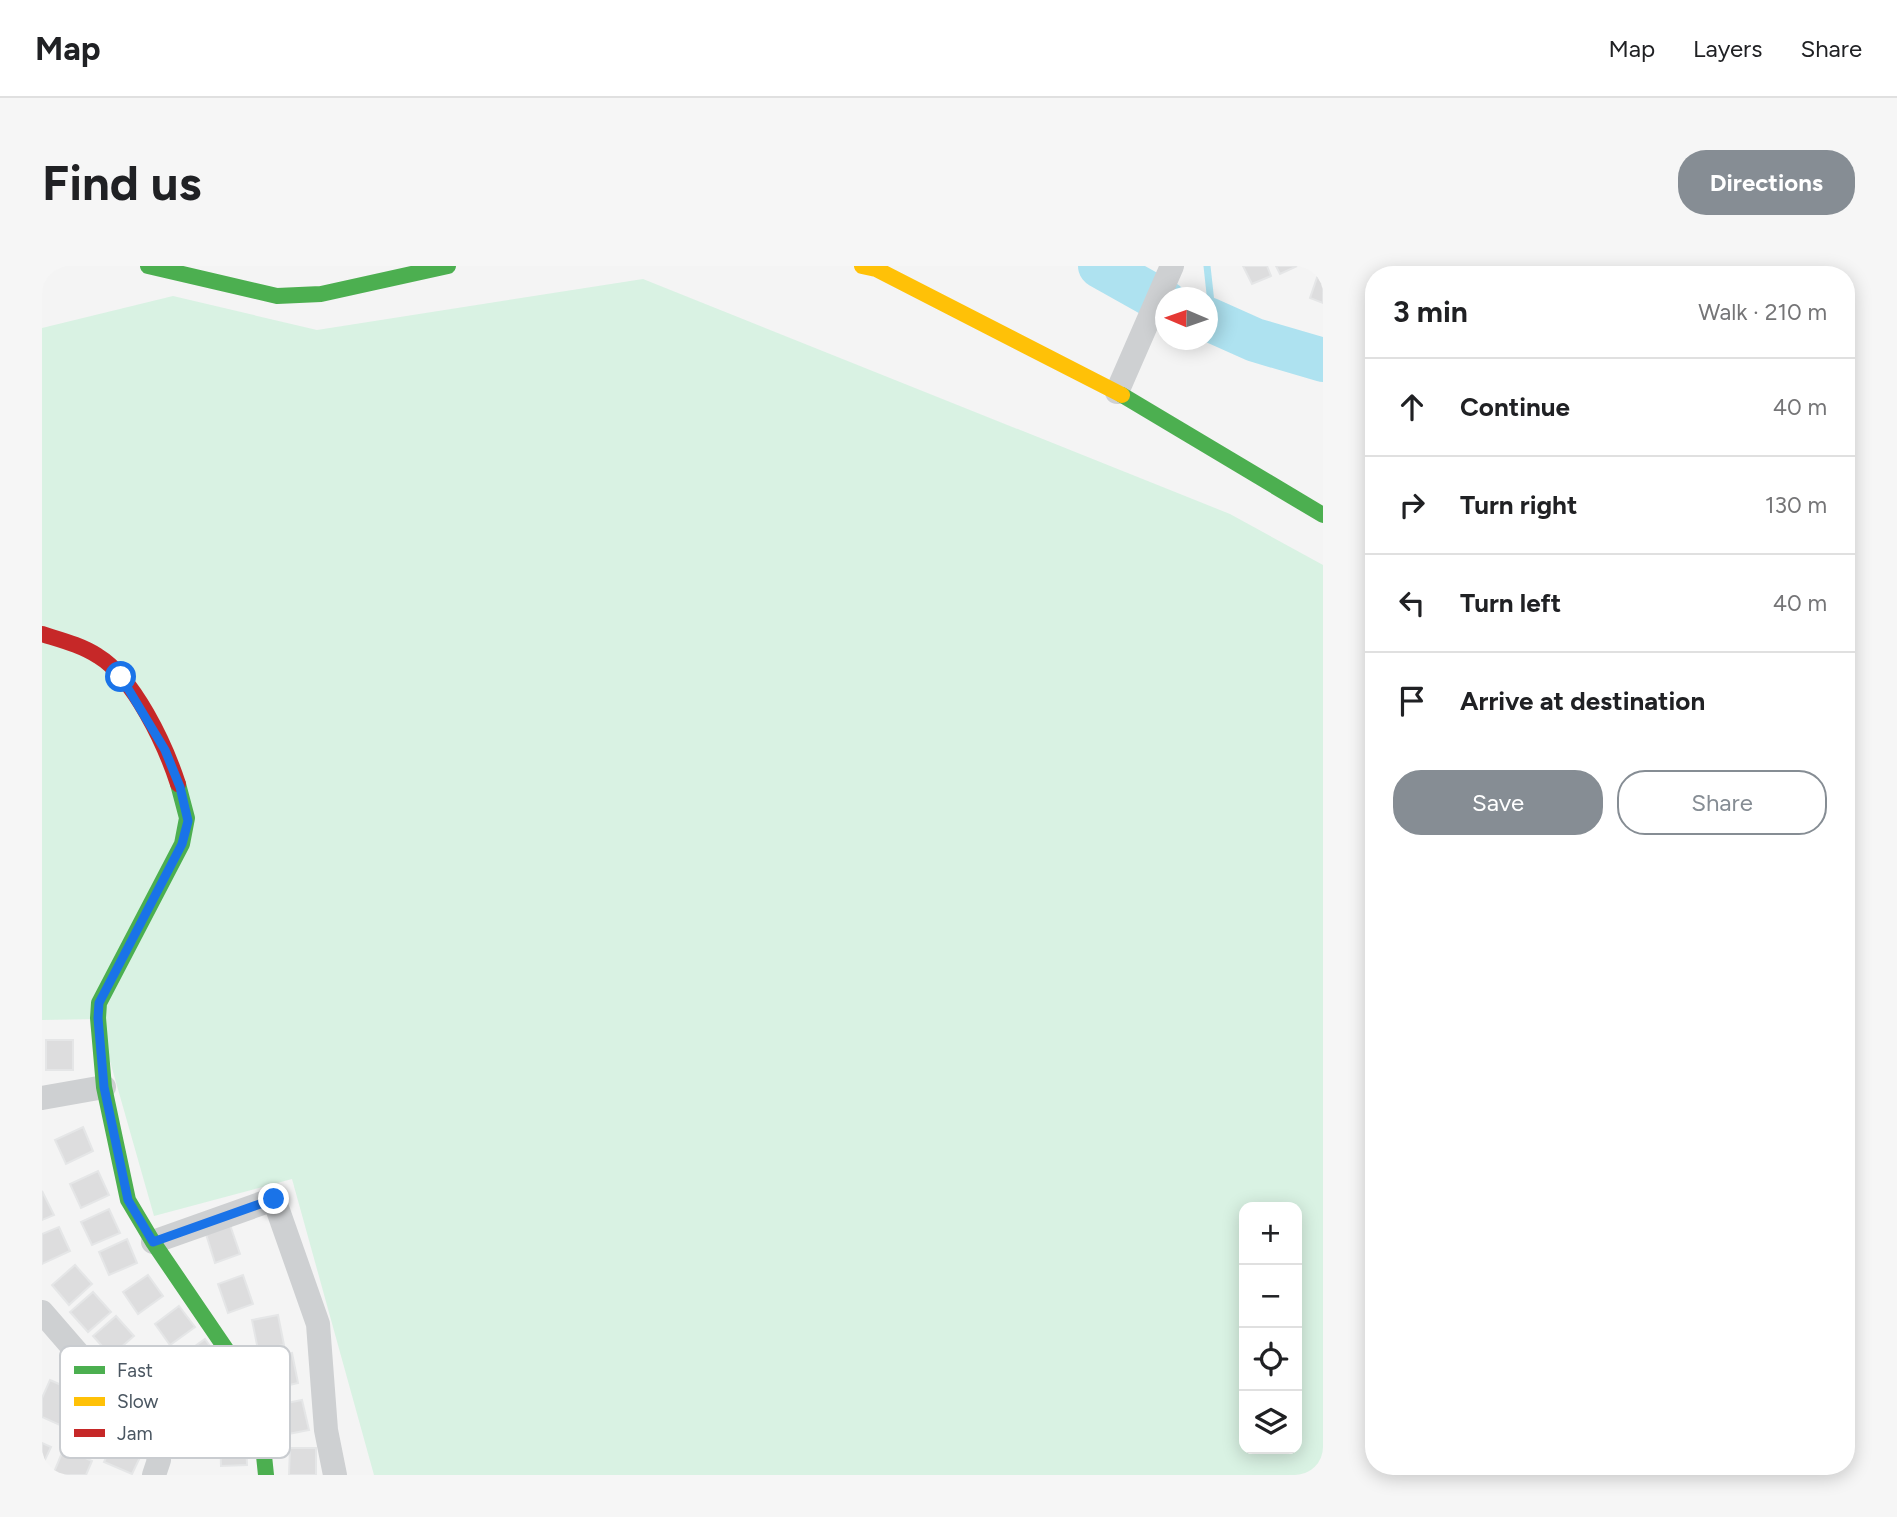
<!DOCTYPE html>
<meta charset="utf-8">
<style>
body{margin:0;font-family:Figtree,sans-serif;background:#f6f6f6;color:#202124}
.controls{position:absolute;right:21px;bottom:21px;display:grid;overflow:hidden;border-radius:14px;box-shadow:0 4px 18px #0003}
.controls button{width:63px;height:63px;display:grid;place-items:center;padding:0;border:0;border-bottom:2px solid #e0e0e0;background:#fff;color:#202124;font:35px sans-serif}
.compass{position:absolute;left:1113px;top:21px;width:63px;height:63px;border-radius:50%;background:#fff;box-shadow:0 4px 18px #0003;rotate:272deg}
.stop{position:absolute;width:21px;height:21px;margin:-16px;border:5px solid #1a73e8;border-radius:50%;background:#fff}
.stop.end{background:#1a73e8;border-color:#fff;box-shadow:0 2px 7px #0008}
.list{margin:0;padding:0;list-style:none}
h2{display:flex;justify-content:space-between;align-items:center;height:91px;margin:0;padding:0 28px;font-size:30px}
h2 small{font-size:23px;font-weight:400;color:#757577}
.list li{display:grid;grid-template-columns:46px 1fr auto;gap:21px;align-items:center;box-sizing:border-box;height:98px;padding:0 28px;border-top:2px solid #e0e0e0}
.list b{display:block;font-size:26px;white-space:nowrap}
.list em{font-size:23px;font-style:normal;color:#757577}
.actions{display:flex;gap:14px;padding:21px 28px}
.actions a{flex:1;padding:16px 0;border:2px solid #868d94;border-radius:28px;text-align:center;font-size:24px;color:#868d94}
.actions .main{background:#868d94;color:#fff}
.icon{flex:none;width:38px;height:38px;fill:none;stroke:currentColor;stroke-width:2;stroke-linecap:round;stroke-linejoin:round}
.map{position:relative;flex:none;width:1281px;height:1209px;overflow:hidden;border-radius:28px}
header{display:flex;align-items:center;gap:42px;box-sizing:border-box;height:98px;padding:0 35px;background:#fff;border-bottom:2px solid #e0e0e0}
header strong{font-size:33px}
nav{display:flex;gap:38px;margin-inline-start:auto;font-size:24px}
.intro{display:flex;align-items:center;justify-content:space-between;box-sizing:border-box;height:168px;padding:0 42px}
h1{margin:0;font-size:49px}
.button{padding:18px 32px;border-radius:28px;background:#868d94;color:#fff;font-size:24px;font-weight:700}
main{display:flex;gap:42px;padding:0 42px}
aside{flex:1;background:#fff;border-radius:28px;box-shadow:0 4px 18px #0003}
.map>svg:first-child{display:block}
.green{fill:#d9f2e3;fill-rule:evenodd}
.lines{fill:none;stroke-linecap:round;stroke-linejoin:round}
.stream{stroke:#aee2f0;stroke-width:7}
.river{stroke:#aee2f0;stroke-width:44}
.building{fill:#ddddde;stroke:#e5e6e7;stroke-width:2}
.street{stroke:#ced0d2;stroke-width:24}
.fast{stroke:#4caf50;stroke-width:16}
.slow{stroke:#ffc107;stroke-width:16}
.jam{stroke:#c62828;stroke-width:16}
.route{stroke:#1a73e8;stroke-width:9}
.key{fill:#fff;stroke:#c9ccd0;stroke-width:2}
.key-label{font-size:19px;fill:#4a5661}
</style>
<header>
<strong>Map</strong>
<nav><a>Map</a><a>Layers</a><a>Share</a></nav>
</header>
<div class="intro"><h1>Find us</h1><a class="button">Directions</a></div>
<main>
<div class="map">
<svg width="1281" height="1209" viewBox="0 0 1281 1209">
<rect width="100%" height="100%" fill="#f4f4f4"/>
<path class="green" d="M601,13L1188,248L1281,299V1209H332L250,913L112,950L56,753L0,754V62L131,30L275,64ZM1202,941H1255V1183H1202Z"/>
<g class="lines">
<polyline class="stream" points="1165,0 1171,55"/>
<g class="river">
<polyline points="1058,0 1124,37"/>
<polyline points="1166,53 1213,74 1281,94"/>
</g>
</g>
<g class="building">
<polygon points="1201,0 1225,0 1229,10 1210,18"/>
<polygon points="1234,0 1255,0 1238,8"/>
<polygon points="1279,0 1281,0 1281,37 1268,32"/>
<rect x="4" y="774" width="27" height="30"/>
<polygon points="41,861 51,885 24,898 13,874"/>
<polygon points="56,905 67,929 39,942 28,918"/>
<polygon points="0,925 12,949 0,954"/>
<polygon points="67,943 78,967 50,979 39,956"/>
<polygon points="188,959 198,988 173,997 164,968"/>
<polygon points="17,961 28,985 0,998 0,968"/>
<polygon points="85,973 95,997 67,1009 57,986"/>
<polygon points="33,999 50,1018 27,1039 10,1019"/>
<polygon points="106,1009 121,1030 96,1048 81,1026"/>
<polygon points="201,1009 211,1038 186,1047 176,1018"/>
<polygon points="51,1026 69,1046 46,1066 28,1046"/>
<polygon points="137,1040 153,1061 128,1079 113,1058"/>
<polygon points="236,1049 242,1079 216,1084 210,1054"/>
<polygon points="74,1050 92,1070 69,1090 51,1070"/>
<polygon points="163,1073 178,1094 154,1112 138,1091"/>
<polygon points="250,1087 256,1117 230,1123 224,1093"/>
<polygon points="8,1114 35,1126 20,1160 0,1151 0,1132"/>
<polygon points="260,1134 267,1164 241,1169 235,1139"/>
<polygon points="204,1168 205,1199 179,1200 178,1169"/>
<polygon points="73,1172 101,1185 90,1208 62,1196"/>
<polygon points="0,1177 9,1181 0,1200"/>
<polygon points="22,1182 50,1195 44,1209 17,1209 12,1206"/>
<polygon points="248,1182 274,1182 274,1209 247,1209"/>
</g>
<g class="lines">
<g class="street">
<polyline points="1075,126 1130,0"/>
<polyline points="0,832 62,821"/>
<polyline points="111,976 232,933 276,1058 284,1164 293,1209"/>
<polyline points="0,1046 111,1174 117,1194 112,1209"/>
</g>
<g class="fast">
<polyline points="106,0 235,30 279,28 406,0"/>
<polyline points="1080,129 1281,249"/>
<polyline points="136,518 145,552 140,578 57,737 56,752 62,821 86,934 111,976 205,1114 218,1151 224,1209"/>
</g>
<polyline class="slow" points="820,0 834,3 1080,129"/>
<path class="jam" d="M0,368C19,374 39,379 56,390C92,412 123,478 136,518"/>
</g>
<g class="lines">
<polyline class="route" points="79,411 123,484 138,521 146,555 140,578 57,737 56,752 62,821 86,934 111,976 232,933"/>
</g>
<rect x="18" y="1080" width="230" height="112" rx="10" class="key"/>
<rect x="32" y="1100" width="31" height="8" fill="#4caf50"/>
<rect x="32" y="1131" width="31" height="9" fill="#ffc107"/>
<rect x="32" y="1163" width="31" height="8" fill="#c62828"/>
<g class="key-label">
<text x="75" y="1111">Fast</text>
<text x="75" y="1142">Slow</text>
<text x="75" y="1174">Jam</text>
</g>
</svg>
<div class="controls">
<button>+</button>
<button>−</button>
<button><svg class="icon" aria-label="locate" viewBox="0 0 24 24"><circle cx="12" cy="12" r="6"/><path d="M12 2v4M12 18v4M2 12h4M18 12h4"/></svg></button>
<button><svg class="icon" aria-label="layers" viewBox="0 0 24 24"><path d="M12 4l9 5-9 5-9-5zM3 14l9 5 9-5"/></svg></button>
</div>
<svg class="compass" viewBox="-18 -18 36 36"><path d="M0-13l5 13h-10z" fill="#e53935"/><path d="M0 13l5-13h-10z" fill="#757577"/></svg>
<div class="stop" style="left:79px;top:411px"></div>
<div class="stop end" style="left:232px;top:933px"></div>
</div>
<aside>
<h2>3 min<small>Walk · 210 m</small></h2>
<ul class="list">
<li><svg class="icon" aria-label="ahead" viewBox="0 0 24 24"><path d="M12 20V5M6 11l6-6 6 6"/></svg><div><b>Continue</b></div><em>40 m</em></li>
<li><svg class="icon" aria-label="right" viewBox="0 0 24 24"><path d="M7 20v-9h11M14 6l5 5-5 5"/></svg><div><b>Turn right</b></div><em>130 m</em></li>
<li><svg class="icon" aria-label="left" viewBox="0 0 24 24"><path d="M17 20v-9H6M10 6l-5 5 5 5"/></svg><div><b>Turn left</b></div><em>40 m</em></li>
<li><svg class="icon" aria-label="arrive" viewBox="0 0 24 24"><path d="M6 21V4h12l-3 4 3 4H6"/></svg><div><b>Arrive at destination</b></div></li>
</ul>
<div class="actions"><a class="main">Save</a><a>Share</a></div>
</aside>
</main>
